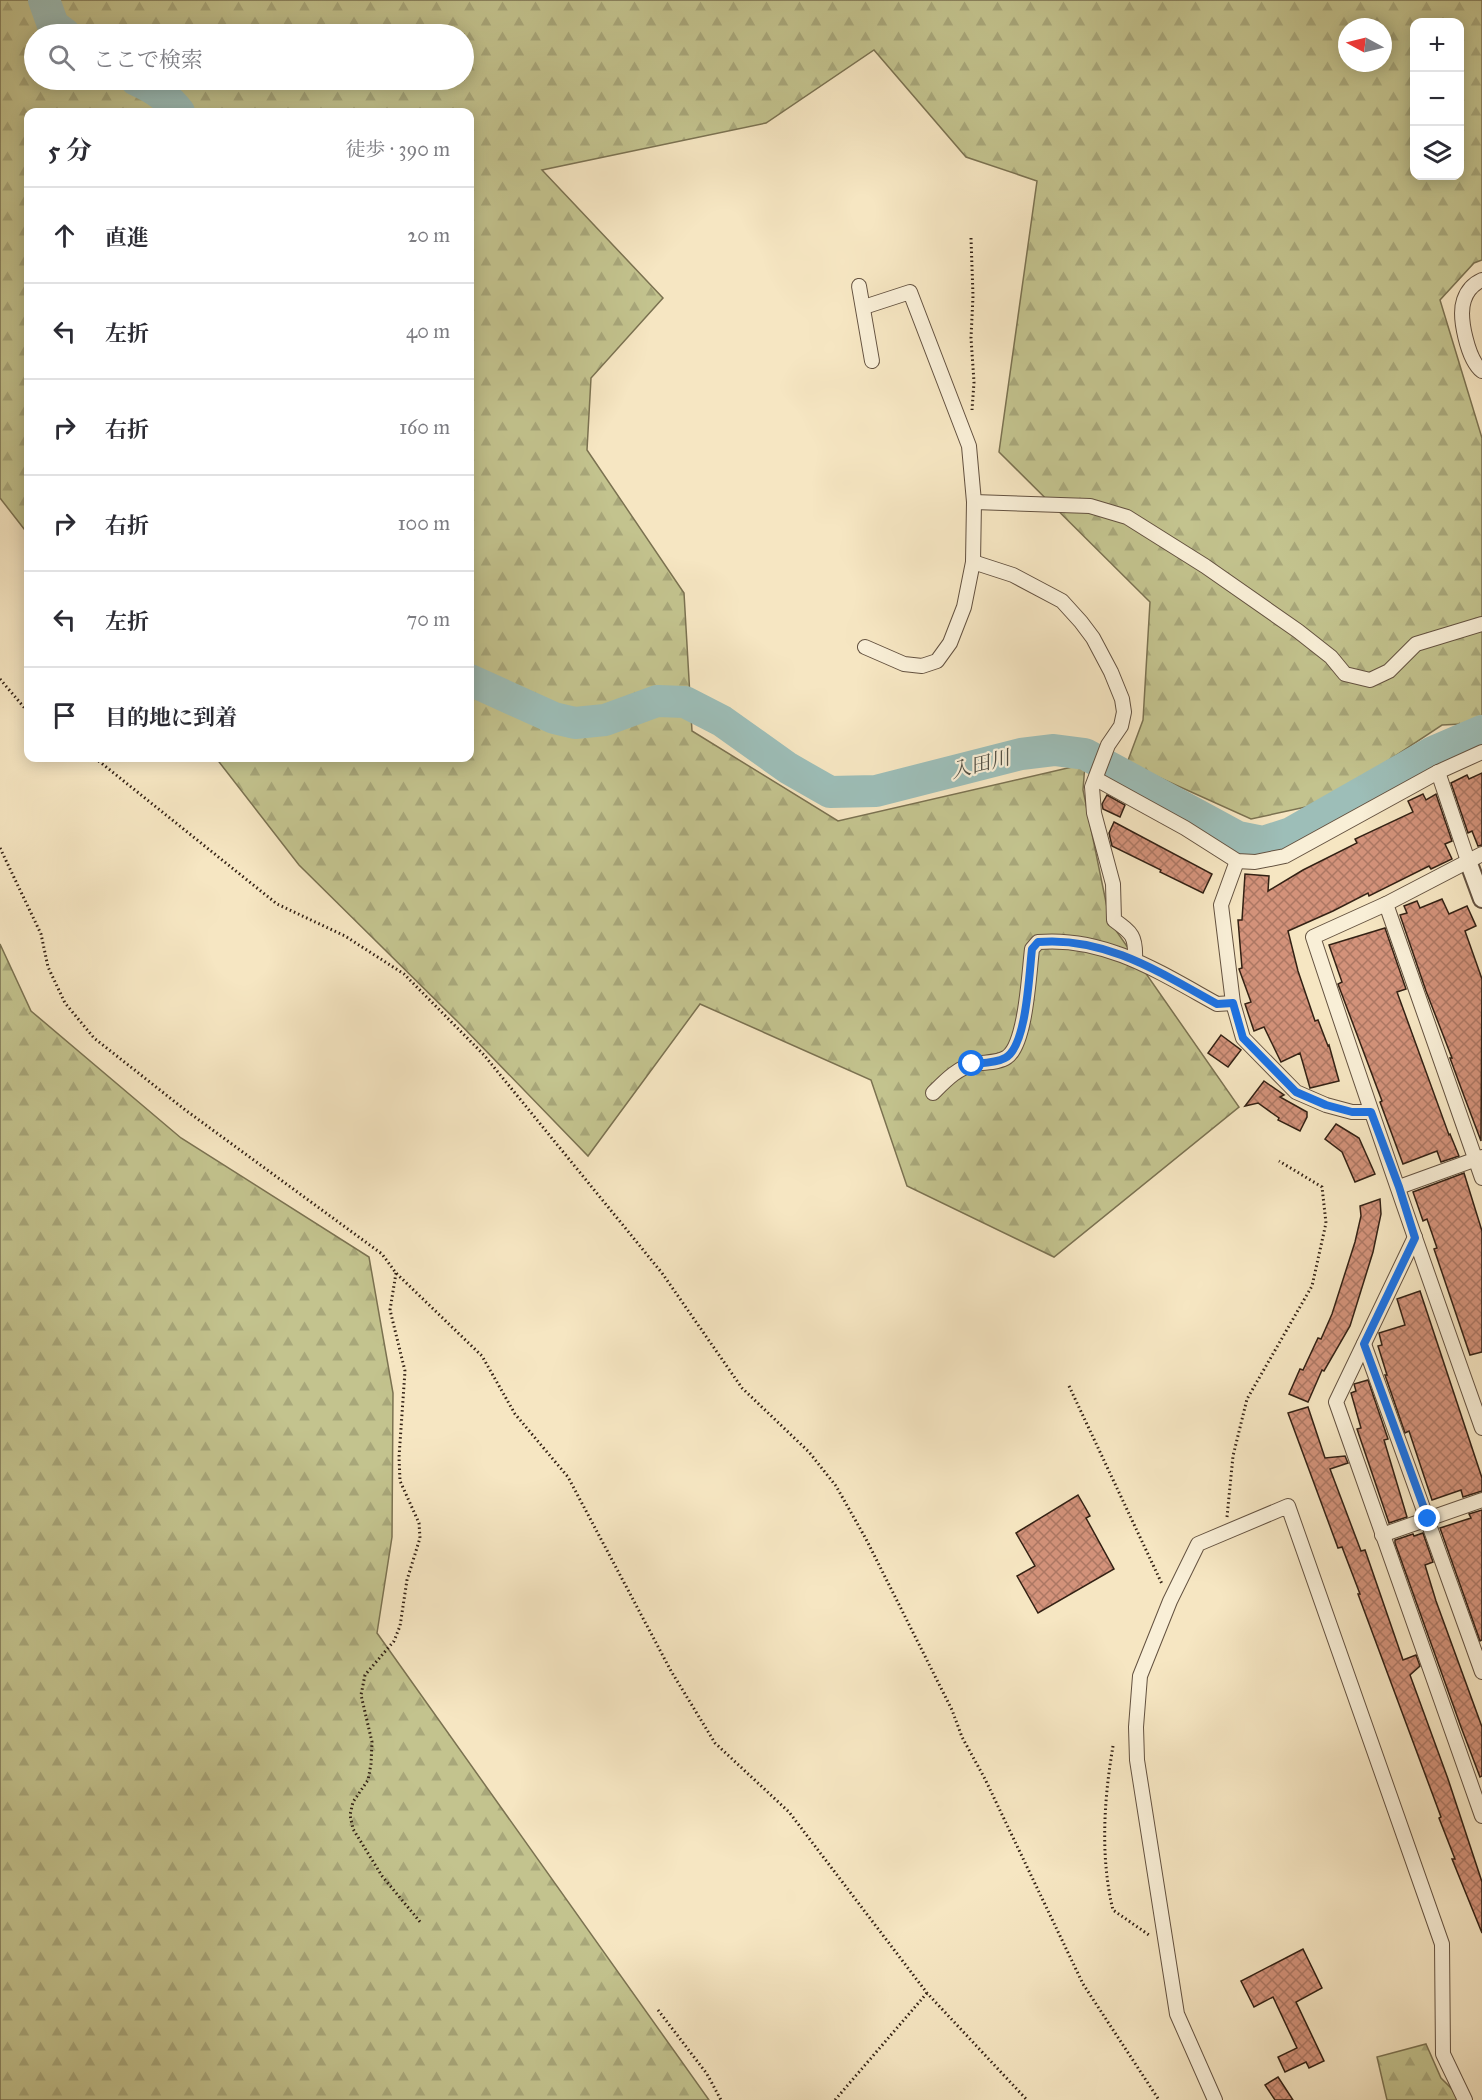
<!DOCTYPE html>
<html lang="ja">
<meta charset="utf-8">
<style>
body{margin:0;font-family:"IM FELL Great Primer","Noto Serif JP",serif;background:#f7f7f7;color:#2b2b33}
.controls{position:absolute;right:18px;top:18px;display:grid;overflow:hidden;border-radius:12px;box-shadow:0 3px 15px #0003}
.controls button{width:54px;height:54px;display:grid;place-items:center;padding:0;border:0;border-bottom:2px solid #e1e1e2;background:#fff;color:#2b2b33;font:30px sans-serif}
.compass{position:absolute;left:1338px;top:18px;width:54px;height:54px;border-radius:50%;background:#fff;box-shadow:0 3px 15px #0003;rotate:277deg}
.stop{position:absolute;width:18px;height:18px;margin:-14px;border:4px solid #1a73e8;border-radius:50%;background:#fff}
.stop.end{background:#1a73e8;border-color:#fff;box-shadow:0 2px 6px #0008}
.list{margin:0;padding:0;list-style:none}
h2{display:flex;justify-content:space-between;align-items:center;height:78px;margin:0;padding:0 24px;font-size:26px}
h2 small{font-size:20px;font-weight:400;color:#7c7c81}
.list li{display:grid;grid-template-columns:39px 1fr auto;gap:18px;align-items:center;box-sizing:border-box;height:96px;padding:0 24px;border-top:2px solid #e1e1e2}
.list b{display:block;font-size:22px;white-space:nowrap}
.list em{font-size:20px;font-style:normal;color:#7c7c81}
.icon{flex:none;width:33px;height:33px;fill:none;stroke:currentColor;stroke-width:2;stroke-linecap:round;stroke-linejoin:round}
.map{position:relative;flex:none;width:1482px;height:2100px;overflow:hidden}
.search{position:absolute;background:#fff;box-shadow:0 3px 15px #0003;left:24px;top:24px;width:450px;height:66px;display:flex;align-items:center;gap:15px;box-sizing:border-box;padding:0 21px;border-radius:33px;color:#7c7c81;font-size:22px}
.panel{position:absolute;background:#fff;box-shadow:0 3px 15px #0003;left:24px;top:108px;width:450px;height:654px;border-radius:12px}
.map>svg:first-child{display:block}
.forest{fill:url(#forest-firs);stroke:#7b7251;stroke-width:1.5;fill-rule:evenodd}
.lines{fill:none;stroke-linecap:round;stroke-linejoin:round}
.river{stroke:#9dbeb8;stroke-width:32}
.building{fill:url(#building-cross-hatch);stroke:#332114;stroke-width:1.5}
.minor-casing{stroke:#645240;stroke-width:16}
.tertiary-casing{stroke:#645240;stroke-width:20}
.path{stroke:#332114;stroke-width:3;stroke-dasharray:1.5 3;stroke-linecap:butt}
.minor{stroke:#f9efd7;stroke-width:14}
.tertiary{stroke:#f9efd7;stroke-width:16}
.route{stroke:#1a73e8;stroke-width:8}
.labels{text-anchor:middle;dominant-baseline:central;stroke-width:4.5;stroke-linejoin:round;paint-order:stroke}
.water-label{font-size:20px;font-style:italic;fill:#535045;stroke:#f9efd7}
</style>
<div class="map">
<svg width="1482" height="2100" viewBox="0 0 1482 2100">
<defs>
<pattern id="forest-firs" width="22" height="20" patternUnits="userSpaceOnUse" patternTransform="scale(1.5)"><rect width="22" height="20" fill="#c3c38e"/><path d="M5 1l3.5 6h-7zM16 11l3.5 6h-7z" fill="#a8a77a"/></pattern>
<pattern id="building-cross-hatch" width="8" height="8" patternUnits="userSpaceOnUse" patternTransform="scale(1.5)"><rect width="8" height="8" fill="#d3927a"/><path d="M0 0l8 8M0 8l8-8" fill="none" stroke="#ac7763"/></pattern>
</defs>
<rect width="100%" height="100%" fill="#f6e6c2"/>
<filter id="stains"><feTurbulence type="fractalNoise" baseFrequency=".00333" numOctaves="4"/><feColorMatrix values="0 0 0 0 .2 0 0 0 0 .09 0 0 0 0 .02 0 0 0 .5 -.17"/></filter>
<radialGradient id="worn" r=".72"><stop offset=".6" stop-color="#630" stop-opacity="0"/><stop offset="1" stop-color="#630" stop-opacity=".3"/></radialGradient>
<g class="forest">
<path d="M0,0H1482V260L1474,263L1440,300L1482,438V723L1442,725L1324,803L1251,819L1127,763L1143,720L1150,602L999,452L1037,181L966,157L874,50L766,123L542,170L663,298L591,378L587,450L684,593L692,731L838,821L1085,764L1083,790L1110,922L1239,1107L1054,1257L907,1186L871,1080L700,1004L588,1156L459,1023L299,865L216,758H470V112H28V534L0,498ZM1414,22H1460V176H1414ZM1347,27H1383V63H1347ZM34,34H464V80H34Z"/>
<polygon points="0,944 31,1011 181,1138 369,1257 393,1393 392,1537 377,1633 709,2100 0,2100"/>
<polygon points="1426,2044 1441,2078 1463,2100 1387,2100 1377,2057"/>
</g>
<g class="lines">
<g class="river">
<polyline points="44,0 53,25 65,34"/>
<path d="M136,80C154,88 168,97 179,112"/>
<polyline points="470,680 554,718 575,723 605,720 657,701 685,702 722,721 788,768 830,792 876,791 1021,754 1054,750 1085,754 1238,837 1263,842 1291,833 1433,752 1482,731"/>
</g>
</g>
<g class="building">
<polygon points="1482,773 1482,845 1478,846 1472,831 1468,833 1451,783 1467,775 1469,779"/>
<polygon points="1423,794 1426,800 1436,794 1452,841 1445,844 1452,859 1431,869 1429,866 1369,896 1368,893 1333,911 1288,931 1298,971 1315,1021 1318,1020 1328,1046 1329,1045 1339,1081 1310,1088 1300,1053 1281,1062 1264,1027 1254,1031 1245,1004 1251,1002 1239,969 1242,968 1238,920 1242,920 1245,874 1269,876 1268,891 1303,870 1357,843 1355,839 1413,812 1408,801"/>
<polygon points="1107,795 1125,805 1120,817 1103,809 1102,804"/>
<polygon points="1114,822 1212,874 1203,893 1160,872 1161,870 1112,846 1109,833"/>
<polygon points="1442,899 1449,914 1467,906 1476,926 1465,931 1482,979 1481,1141 1464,1096 1450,1058 1452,1058 1426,991 1400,915 1407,913 1404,906 1417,901 1420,908"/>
<polygon points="1385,928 1406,989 1397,992 1449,1135 1450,1134 1459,1156 1441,1162 1437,1151 1403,1164 1380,1102 1382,1101 1338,984 1342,982 1329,945"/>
<polygon points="1221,1035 1241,1050 1228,1067 1208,1053"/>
<polygon points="1264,1081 1284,1095 1280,1097 1307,1112 1307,1117 1300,1131 1278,1120 1279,1118 1258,1103 1245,1106"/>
<polygon points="1336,1124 1359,1138 1375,1174 1355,1182 1342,1152 1325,1139"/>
<polygon points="1464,1173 1482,1231 1482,1352 1470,1355 1434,1249 1437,1248 1427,1219 1423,1221 1413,1192"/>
<polygon points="1380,1199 1381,1214 1373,1252 1350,1326 1324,1371 1322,1370 1308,1402 1289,1394 1300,1369 1303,1370 1318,1338 1321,1339 1332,1314 1355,1242 1361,1216 1360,1206"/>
<polygon points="1420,1291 1482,1478 1482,1491 1463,1497 1461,1490 1432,1500 1409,1431 1405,1433 1385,1375 1387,1375 1378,1346 1382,1345 1379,1333 1405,1325 1397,1299"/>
<polygon points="1368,1380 1388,1439 1384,1440 1407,1517 1389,1523 1357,1429 1361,1428 1351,1393 1356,1391 1354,1384"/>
<polygon points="1308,1407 1325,1458 1345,1456 1348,1463 1330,1469 1361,1551 1365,1550 1403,1660 1416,1655 1420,1666 1410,1675 1448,1779 1482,1882 1482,1933 1452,1859 1455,1859 1439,1818 1441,1817 1358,1594 1360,1594 1342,1547 1338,1548 1288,1413"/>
<polygon points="1078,1495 1090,1516 1086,1518 1114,1569 1038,1613 1017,1576 1035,1566 1016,1533"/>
<polygon points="1482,1510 1482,1640 1480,1641 1440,1528 1471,1518 1469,1514"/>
<polygon points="1423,1533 1433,1562 1425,1565 1436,1601 1482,1727 1482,1776 1480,1777 1461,1727 1395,1543 1395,1540 1413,1534 1414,1536"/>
<polygon points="1303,1949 1322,1988 1296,2002 1324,2061 1309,2068 1306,2062 1285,2072 1278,2057 1297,2048 1273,1997 1254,2007 1241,1981"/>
<polygon points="1278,2077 1293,2100 1275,2100 1265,2085"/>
</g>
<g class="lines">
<defs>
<g id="minor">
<path d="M1482,280C1473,284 1467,291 1464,300C1458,317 1468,360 1482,371"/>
<polyline points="859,286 872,361"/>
<polyline points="864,307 910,292 969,446 974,502 973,562 964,607 950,643 937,661 922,666 904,664 865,647"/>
<polyline points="974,502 1090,506 1127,517 1205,566 1298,631 1331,657 1345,674 1370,680 1389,671 1416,644 1482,624"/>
<path d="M973,562L1013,575L1062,601L1081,622L1093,638L1111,672L1122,699L1124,712L1121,726L1108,745L1092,787L1094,813L1113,884L1114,920C1132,933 1136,936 1135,959"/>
<polyline points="1438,772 1468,861"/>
<polyline points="1096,779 1185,828 1237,861 1255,862 1285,856 1438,772 1482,752"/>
<path d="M1482,854L1386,904L1313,937C1367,1101 1424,1265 1482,1428"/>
<polyline points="1237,861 1221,905 1233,1003 1243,1038 1296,1092 1326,1105 1352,1112 1371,1112"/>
<polyline points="1386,904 1482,1178"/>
<path d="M933,1093C945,1081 958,1067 975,1064C984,1062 999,1063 1007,1057C1026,1044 1029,973 1032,949L1038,942C1105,936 1161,973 1217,1004L1233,1003"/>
<polyline points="1399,1187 1482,1157"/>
<polyline points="1415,1237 1336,1402 1482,1816"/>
<polyline points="1364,1344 1482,1672"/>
<polyline points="1382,1535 1482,1500"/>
<polyline points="1215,2100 1177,2014 1137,1760 1136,1727 1140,1676 1170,1601 1198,1544 1288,1506 1442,1944 1443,2054 1465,2100"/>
</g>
<polyline id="tertiary" points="1468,861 1482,899"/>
</defs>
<use href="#minor" class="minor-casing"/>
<use href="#tertiary" class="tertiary-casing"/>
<g class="path">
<polyline points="971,238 973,296 971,338 974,382 972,410"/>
<polyline points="0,679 28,712"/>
<polyline points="95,758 277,904 345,936 404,974 484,1055 662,1273 742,1388 809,1452 836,1486 866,1539 952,1710 962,1737 985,1779 1083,1984 1159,2100"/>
<polyline points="0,848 41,934 48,967 65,1003 94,1038 184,1109 382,1254 396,1273 482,1356 515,1414 568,1477 671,1671 715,1743 789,1812 927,1993 1027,2100"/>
<polyline points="396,1273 390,1310 405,1371 399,1457 400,1481 419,1523 420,1538 407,1580 400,1626 394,1641 365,1675 361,1695 372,1742 371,1764 368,1780 353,1802 350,1815 353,1829 382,1876 421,1923"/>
<polyline points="1069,1386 1162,1584"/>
<polyline points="1227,1517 1233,1456 1247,1399 1312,1286 1326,1223 1322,1187 1279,1161"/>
<path d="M1113,1746C1104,1799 1100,1857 1113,1910L1149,1935"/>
<polyline points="658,2010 707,2074 721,2100"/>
<polyline points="835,2100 927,1993"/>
</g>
<use href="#minor" class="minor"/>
<use href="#tertiary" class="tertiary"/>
</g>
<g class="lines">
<path class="route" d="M972,1064C982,1063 996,1063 1005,1058C1027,1047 1029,973 1032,949L1038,942C1105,936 1161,973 1217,1004L1233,1003L1243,1038L1296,1092L1326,1105L1352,1112H1371L1399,1187L1415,1238L1364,1344L1428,1519"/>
</g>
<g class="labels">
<g class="water-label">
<text transform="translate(980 764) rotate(-14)">入田川</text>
</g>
</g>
<rect width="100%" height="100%" filter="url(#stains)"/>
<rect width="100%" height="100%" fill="url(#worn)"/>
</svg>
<div class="controls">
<button>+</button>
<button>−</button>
<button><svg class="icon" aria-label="layers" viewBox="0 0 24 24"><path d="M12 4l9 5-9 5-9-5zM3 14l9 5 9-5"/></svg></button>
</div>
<svg class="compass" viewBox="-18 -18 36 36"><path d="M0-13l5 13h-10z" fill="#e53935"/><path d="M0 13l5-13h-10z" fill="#7c7c81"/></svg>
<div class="stop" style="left:972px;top:1064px"></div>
<div class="stop end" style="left:1428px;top:1519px"></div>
<div class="search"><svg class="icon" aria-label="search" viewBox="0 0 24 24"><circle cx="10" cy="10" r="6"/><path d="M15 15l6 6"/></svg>ここで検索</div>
<section class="panel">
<h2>5 分<small>徒歩 · 390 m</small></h2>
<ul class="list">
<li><svg class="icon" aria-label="ahead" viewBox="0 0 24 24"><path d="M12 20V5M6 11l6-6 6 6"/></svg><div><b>直進</b></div><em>20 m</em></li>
<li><svg class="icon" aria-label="left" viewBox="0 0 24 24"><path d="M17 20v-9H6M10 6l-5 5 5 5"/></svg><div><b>左折</b></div><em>40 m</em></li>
<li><svg class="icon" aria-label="right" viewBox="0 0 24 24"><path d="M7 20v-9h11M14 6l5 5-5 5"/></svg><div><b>右折</b></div><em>160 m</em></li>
<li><svg class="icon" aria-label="right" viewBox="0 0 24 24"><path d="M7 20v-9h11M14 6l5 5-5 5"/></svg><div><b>右折</b></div><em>100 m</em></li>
<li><svg class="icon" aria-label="left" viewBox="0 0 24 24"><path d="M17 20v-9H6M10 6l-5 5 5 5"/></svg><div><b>左折</b></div><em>70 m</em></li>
<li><svg class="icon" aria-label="arrive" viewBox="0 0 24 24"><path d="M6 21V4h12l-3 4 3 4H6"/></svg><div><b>目的地に到着</b></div></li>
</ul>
</section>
</div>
